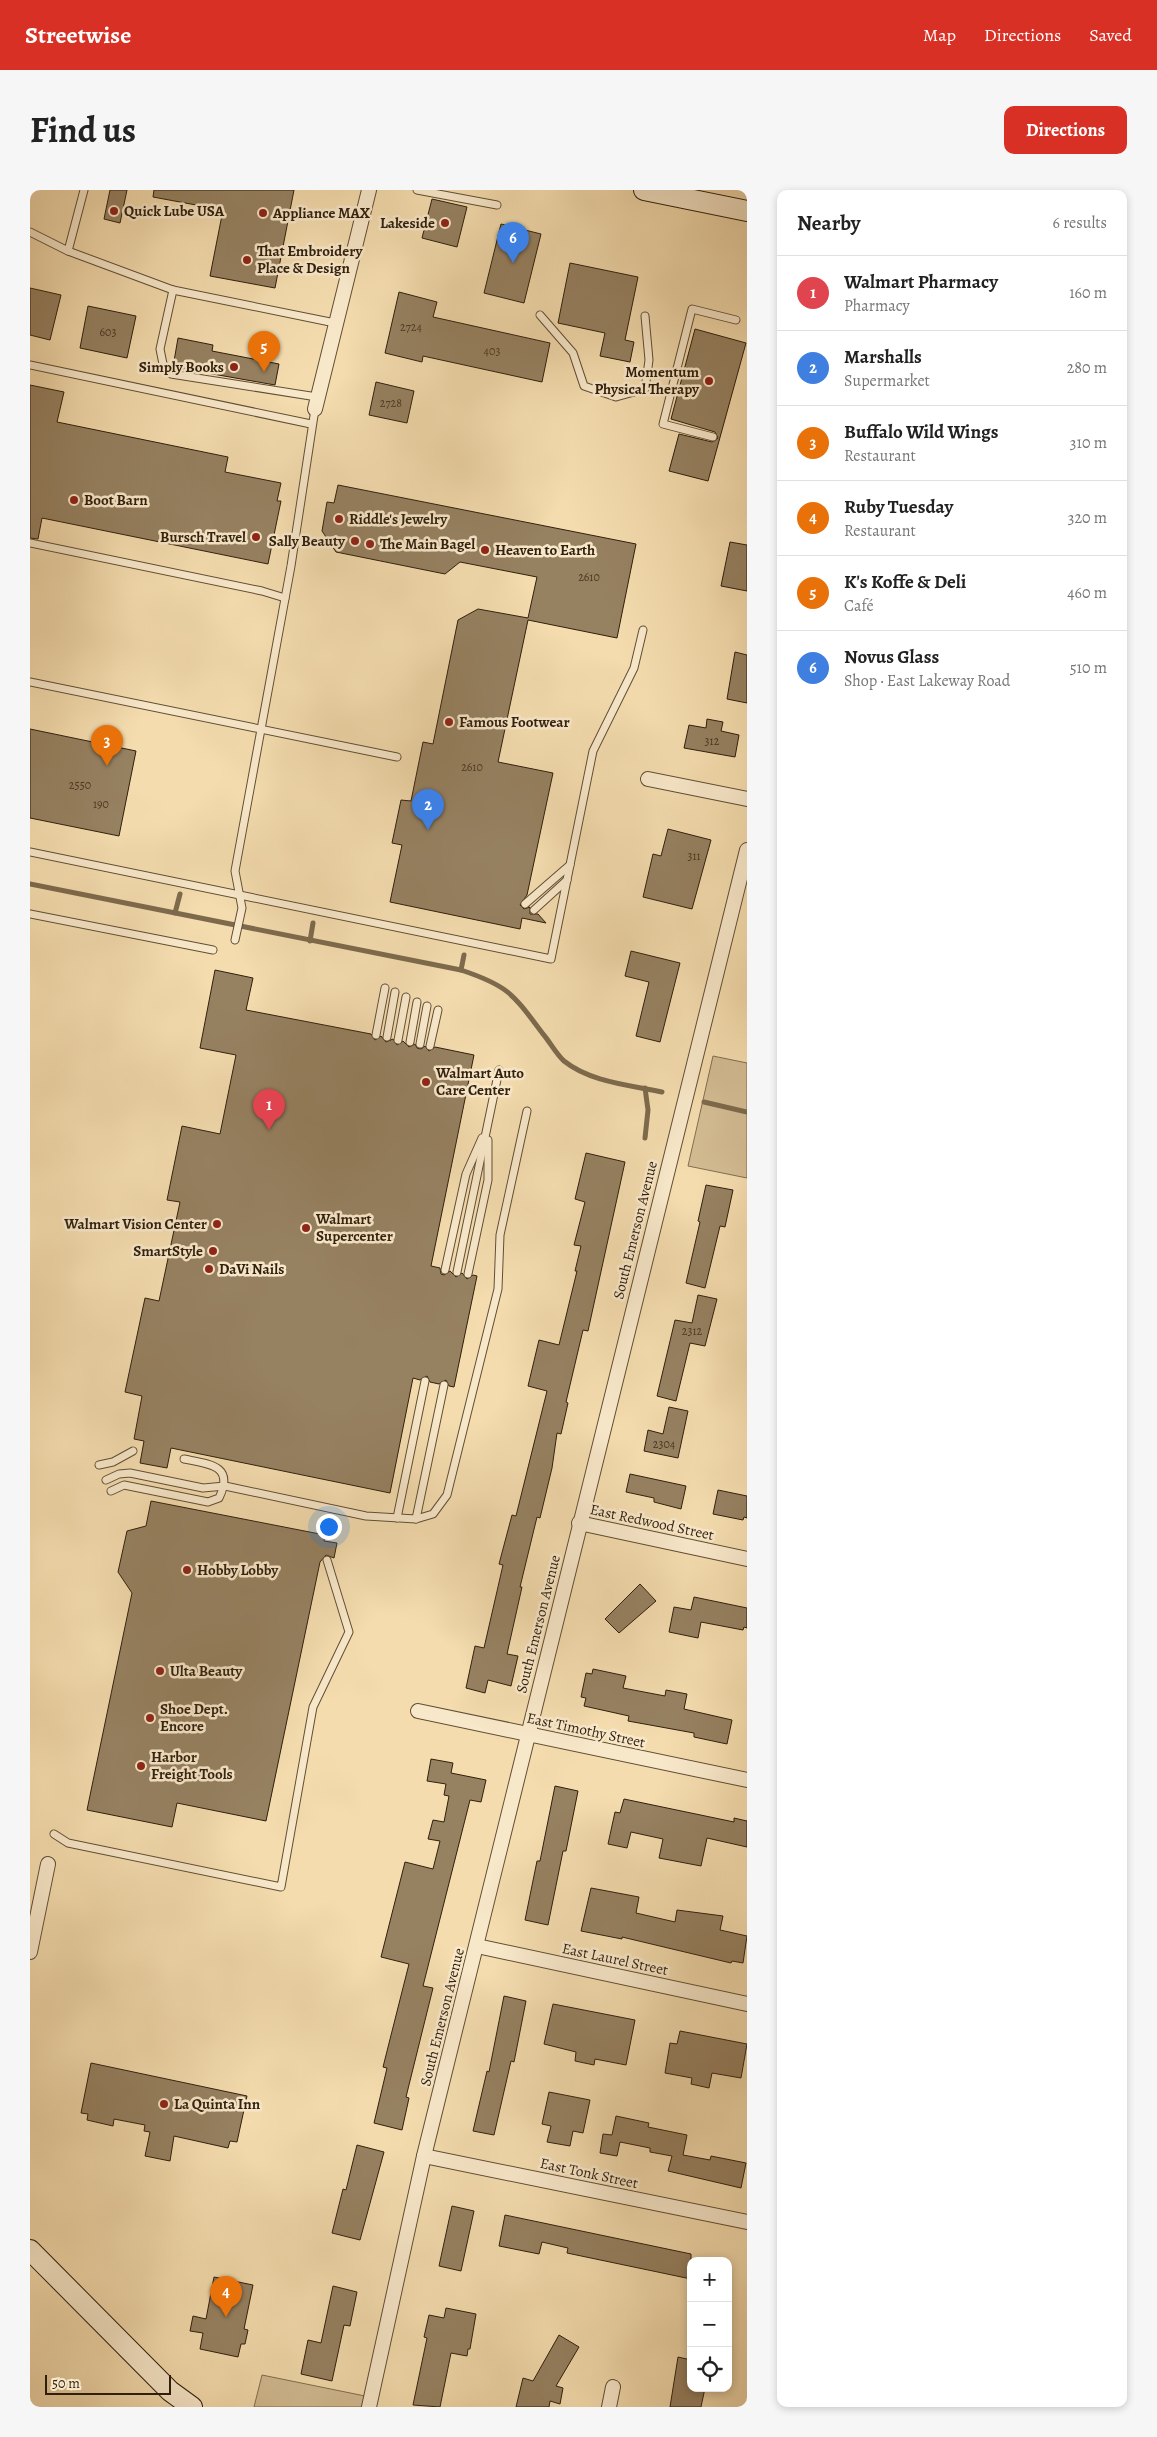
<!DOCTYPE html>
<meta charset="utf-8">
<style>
body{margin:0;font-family:Alegreya,serif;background:#f6f6f6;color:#222}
.controls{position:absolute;right:15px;bottom:15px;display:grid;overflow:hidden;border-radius:10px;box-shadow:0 2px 8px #0003}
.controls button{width:45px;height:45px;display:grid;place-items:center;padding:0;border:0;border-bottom:1px solid #e0e0e0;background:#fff;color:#222;font:25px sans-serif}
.scale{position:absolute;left:15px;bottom:12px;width:126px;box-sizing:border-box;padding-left:5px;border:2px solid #301f0d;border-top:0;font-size:14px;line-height:18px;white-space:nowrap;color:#301f0d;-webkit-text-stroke:4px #f8e8ca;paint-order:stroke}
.you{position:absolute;left:298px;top:1336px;width:18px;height:18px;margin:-12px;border:4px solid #fff;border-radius:50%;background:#1a73e8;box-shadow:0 0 0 8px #1a73e833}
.badge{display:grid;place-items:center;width:32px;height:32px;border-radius:50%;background:#d93025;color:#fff;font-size:16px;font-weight:700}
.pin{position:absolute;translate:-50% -41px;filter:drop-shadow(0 1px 2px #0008)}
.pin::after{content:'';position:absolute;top:26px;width:18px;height:15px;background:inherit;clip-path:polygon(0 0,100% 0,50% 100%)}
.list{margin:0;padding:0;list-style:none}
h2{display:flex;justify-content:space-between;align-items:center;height:65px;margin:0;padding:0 20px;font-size:21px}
h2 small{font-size:16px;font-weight:400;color:#767676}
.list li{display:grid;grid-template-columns:32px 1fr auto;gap:15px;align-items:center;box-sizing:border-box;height:75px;padding:0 20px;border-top:1px solid #e0e0e0}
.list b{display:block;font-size:19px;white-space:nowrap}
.list p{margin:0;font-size:16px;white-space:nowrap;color:#767676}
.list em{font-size:16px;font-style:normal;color:#767676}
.icon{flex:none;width:28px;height:28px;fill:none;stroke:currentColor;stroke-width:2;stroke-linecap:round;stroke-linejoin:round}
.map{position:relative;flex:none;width:717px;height:2217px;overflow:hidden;border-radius:10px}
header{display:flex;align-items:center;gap:30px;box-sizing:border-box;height:70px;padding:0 25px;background:#d93025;color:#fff}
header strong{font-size:24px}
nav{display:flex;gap:28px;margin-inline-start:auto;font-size:18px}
.intro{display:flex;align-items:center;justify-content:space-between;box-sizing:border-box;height:120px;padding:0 30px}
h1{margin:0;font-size:35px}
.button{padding:12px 22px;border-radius:10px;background:#d93025;color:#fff;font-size:18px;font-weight:700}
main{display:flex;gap:30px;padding:0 30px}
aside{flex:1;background:#fff;border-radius:10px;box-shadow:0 2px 8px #0003}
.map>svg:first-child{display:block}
.green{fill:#d3bc93;stroke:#826e50}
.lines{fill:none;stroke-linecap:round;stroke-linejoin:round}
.stream{stroke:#7d6a4d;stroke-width:5}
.building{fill:#968161;stroke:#301f0d}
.lane-casing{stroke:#614e35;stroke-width:9}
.street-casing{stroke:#614e35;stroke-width:16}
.secondary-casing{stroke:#301f0d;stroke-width:22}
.lane{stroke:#f8e8ca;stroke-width:7}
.street{stroke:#f8e8ca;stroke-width:14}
.secondary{stroke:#f8e8ca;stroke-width:20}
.poi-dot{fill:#8f2418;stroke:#f8e8ca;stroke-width:2}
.labels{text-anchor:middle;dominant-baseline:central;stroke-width:5;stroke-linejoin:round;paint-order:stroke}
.number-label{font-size:12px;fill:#4a3822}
.poi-label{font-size:15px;font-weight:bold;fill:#301f0d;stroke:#f8e8ca;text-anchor:start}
.street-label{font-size:15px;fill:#301f0d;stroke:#f8e8ca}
</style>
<header>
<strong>Streetwise</strong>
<nav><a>Map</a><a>Directions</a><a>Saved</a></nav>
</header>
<div class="intro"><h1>Find us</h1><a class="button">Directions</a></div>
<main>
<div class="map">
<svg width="717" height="2217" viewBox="0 0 717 2217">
<rect width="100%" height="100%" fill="#f4dcae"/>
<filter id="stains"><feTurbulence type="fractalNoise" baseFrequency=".004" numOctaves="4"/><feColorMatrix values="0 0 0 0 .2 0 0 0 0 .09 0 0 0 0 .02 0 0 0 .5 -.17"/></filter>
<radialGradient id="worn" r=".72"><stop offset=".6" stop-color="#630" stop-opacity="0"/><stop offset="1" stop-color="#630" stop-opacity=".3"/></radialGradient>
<g class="green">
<polygon points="683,866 717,873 717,988 658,976"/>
<polygon points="232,2185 335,2206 333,2217 224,2217"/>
</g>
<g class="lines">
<g class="stream">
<path d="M0,694L431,780C479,796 483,804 513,844C520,852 526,864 534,871C560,892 600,895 632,902"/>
<polyline points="145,723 150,704"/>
<polyline points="280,751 283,733"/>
<polyline points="431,780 434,765"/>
<polyline points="615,898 618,920 615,948"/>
<polyline points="674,912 717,922"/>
</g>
</g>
<g class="building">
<polygon points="80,0 97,0 90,33 74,29"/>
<polygon points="124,0 264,0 245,98 180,86 193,20 123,7"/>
<polygon points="402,9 437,17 427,57 392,48"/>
<polygon points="471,34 511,44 494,113 454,103"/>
<polygon points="540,73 608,87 595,150 604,152 600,172 570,166 575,143 528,133"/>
<polygon points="0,98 31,105 20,150 0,145"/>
<polygon points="369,102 407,112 403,127 520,153 512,192 393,166 392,172 355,163"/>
<polygon points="58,116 106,126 97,168 50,158"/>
<polygon points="665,139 716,153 678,291 639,281 649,244 682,252 688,248 685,242 641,229"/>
<polygon points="148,148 183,155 182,161 249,174 245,195 143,177"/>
<polygon points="346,192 384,201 377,233 339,225"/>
<polygon points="0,195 34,202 27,232 198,267 195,282 251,293 247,311 251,311 238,374 12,328 8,349 0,348"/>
<polygon points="308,295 606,354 587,448 498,430 468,572 523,583 497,705 490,715 494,719 500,717 500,724 508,724 516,733 492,728 490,739 360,712 372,655 362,653 371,610 381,611 393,552 403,554 428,430 448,419 498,428 507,387 430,372 415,384 306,362 292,341 297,312 304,313"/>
<polygon points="700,352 717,355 717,401 691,396"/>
<polygon points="705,462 717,465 717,513 697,509"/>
<polygon points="677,529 693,532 691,541 709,545 705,567 654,558 659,535 676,538"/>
<polygon points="0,539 106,561 89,646 0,628"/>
<polygon points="638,639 681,650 662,719 613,707 623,664 631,666"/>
<polygon points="601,761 650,773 630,852 606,846 619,792 595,786"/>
<polygon points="185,780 223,788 216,820 341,844 345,850 351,846 356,852 363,849 367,855 373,851 379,857 385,854 387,858 391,859 395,856 399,861 405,857 444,865 401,1076 410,1078 411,1084 414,1085 420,1081 426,1087 432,1083 437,1089 443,1085 447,1086 424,1197 419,1196 416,1190 409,1194 400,1192 397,1186 390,1190 383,1188 360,1303 141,1258 137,1278 110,1273 114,1251 104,1249 112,1206 95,1202 115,1108 129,1111 150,1012 137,1010 152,936 190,944 206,865 170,858"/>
<polygon points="556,963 595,972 558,1141 553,1140 536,1212 538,1213 531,1244 527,1243 522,1278 510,1328 507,1327 490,1397 492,1397 477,1464 488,1466 481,1496 458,1490 455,1503 436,1498 445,1456 454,1458 473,1375 469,1374 482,1325 486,1326 517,1201 498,1196 509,1150 529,1155 547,1081 545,1081 551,1056 544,1055 555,1012 545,1009"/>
<polygon points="676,995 703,1000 695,1037 690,1036 675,1098 656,1093 670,1032 668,1031"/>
<polygon points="668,1105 687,1109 675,1156 660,1153 646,1211 627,1206 645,1130 662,1133"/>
<polygon points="639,1217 658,1221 648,1268 614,1261 618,1240 633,1244"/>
<polygon points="600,1284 656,1296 651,1319 624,1312 624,1308 596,1302"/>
<polygon points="688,1300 717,1306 717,1328 714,1327 713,1330 683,1324"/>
<polygon points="121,1311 295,1345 294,1351 307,1353 304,1368 296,1365 290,1372 236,1631 147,1613 142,1637 57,1620 102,1403 88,1382 97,1341 116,1336"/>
<polygon points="610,1394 626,1411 589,1443 575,1429"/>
<polygon points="664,1407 717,1418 717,1438 714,1437 713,1440 671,1432 668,1448 639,1442 644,1417 661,1420"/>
<polygon points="563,1479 596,1486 593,1498 635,1506 636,1500 657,1504 654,1519 702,1530 697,1554 664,1547 664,1543 598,1531 599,1526 554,1516 556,1508 551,1507 556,1483 562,1484"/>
<polygon points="401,1569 423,1573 421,1583 456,1590 451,1612 440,1610 393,1796 403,1798 376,1907 379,1908 372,1940 344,1933 357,1878 353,1877 379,1774 351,1767 375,1672 403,1679 410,1651 398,1649 403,1630 414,1632 419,1606 414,1605 416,1594 397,1591"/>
<polygon points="525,1596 548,1601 536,1661 533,1661 518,1735 495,1730 507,1671 510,1671"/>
<polygon points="594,1609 704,1632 704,1628 717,1631 717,1657 677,1648 671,1676 629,1668 633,1649 601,1642 597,1658 578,1654 585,1622 590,1623"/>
<polygon points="561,1698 609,1707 606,1723 645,1732 647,1720 693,1726 690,1740 717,1746 713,1773 702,1771 701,1773 592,1747 592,1749 551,1741"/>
<polygon points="474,1806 496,1811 484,1872 481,1871 464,1945 443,1941 457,1881 459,1882"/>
<polygon points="523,1814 605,1830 596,1875 565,1869 564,1875 545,1871 546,1862 514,1854"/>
<polygon points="650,1841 717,1854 711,1888 682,1883 679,1898 661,1894 662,1888 635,1883 640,1853 647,1854"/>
<polygon points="61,1873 217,1906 207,1952 200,1951 198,1958 144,1946 140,1971 115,1966 120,1942 114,1941 115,1935 84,1929 83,1936 57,1930 58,1924 51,1923"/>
<polygon points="519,1902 560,1910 553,1943 543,1941 540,1956 517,1952 521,1936 512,1934"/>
<polygon points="586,1926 619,1933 618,1937 657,1945 653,1965 680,1970 681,1966 716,1973 711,1998 638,1981 642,1966 620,1962 620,1958 590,1952 587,1966 570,1963 573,1944 582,1945"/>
<polygon points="327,1955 354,1962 330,2050 302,2043 313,1999 316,2000"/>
<polygon points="422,2016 444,2021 431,2081 409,2076"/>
<polygon points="475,2025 661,2064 661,2089 537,2063 538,2058 512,2052 509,2064 469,2056"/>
<polygon points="184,2087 223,2095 214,2139 218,2140 215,2154 211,2154 208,2167 170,2159 173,2143 160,2141 163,2126 176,2129"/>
<polygon points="303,2096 327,2102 320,2136 314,2135 302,2191 271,2184 278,2150 291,2153"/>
<polygon points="416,2118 446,2124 440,2159 438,2159 437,2166 421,2163 410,2217 383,2215 397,2148 394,2147 399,2125 414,2128"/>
<polygon points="529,2145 549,2157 526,2196 533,2198 530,2214 520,2211 519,2217 486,2217 493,2188 503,2191"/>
<polygon points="648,2167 661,2170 661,2198 675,2198 671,2217 640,2217"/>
</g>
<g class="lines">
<defs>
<g id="lane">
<polyline points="387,0 467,15"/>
<polyline points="0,42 38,61 143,100 305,133"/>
<polyline points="38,61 54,0"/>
<polyline points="143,100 130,159 133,174 141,184 287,207"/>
<polyline points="510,125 543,163 554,196 586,207 615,199 619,170 615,126"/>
<polyline points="0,175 281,234"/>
<polyline points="683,247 633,234 662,119 706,130"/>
<polyline points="0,353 232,401 255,408"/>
<polyline points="0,492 367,567"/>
<polyline points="0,662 521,769 563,561 604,478 613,440"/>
<polyline points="495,714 540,675"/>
<polyline points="504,720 537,690"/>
<polyline points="0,724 183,760"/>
<polyline points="205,750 212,718 205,681 261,376 285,219"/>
<polyline points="346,845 355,798"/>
<polyline points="357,847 365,802"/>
<polyline points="368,850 376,807"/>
<polyline points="380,852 387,812"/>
<polyline points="390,854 397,816"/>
<polyline points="400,856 408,820"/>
<polyline points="415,1080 436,984 452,948"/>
<polyline points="427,1082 469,880"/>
<polyline points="438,1084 458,990 458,950"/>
<polyline points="69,1275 83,1272 103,1261"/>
<polyline points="76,1290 89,1284 100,1283 173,1298 195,1296 336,1326 386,1329 403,1324 417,1305 468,1099 470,1045 497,921"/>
<path d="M81,1301L94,1295L178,1312L189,1308C205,1275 179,1274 154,1269"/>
<polyline points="367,1328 395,1191"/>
<polyline points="386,1329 414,1195"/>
<polyline points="24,1644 38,1653 251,1697 283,1517 319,1442 297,1370"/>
</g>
<g id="street">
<polyline points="285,219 339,0"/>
<polyline points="618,589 717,609"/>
<polyline points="549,1333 717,1369"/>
<polyline points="388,1521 717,1590"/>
<polyline points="447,1756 717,1814"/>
<polyline points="0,1762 18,1674"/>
<polyline points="394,1966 717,2032"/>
<polyline points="339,2217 394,1966 717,660"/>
<polyline points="579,2217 583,2197"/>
</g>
<g id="secondary">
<polyline points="614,0 717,21"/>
<polyline points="0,2060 140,2201 162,2217"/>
</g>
</defs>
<use href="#lane" class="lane-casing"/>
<use href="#street" class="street-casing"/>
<use href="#secondary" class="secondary-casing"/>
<use href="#lane" class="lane"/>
<use href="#street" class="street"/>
<use href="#secondary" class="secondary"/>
</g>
<g class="poi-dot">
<circle cx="84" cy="21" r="5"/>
<circle cx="233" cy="23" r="5"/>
<circle cx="415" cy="33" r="5"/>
<circle cx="217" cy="70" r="5"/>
<circle cx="204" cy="177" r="5"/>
<circle cx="679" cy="191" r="5"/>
<circle cx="44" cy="310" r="5"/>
<circle cx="309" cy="329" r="5"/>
<circle cx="226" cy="347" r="5"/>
<circle cx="325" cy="351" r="5"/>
<circle cx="340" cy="354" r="5"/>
<circle cx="455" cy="360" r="5"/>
<circle cx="419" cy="532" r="5"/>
<circle cx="396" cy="892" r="5"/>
<circle cx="187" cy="1034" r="5"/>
<circle cx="276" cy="1038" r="5"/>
<circle cx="183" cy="1061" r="5"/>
<circle cx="179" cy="1079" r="5"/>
<circle cx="157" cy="1380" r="5"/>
<circle cx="130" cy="1481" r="5"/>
<circle cx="120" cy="1528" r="5"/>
<circle cx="111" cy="1576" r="5"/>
<circle cx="134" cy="1914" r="5"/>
</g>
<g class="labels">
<g class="number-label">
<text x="381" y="137">2724</text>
<text x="78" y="142">603</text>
<text x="462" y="161">403</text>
<text x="361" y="213">2728</text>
<text x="559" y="387">2610</text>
<text x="682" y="551">312</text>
<text x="442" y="577">2610</text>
<text x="50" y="595">2550</text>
<text x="71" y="614">190</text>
<text x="664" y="666">311</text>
<text x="662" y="1141">2312</text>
<text x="634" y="1254">2304</text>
</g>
<g class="poi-label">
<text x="94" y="21">Quick Lube USA</text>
<text x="243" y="23">Appliance MAX</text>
<text x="405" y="33" text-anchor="end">Lakeside</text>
<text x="227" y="61">That Embroidery<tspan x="227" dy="17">Place &amp; Design</tspan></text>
<text x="194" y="177" text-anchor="end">Simply Books</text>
<text x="669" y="182" text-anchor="end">Momentum<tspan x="669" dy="17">Physical Therapy</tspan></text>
<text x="54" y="310">Boot Barn</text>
<text x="319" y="329">Riddle's Jewelry</text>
<text x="216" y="347" text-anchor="end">Bursch Travel</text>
<text x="315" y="351" text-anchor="end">Sally Beauty</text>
<text x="350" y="354">The Main Bagel</text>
<text x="465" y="360">Heaven to Earth</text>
<text x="429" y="532">Famous Footwear</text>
<text x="406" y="883">Walmart Auto<tspan x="406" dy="17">Care Center</tspan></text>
<text x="286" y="1029">Walmart<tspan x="286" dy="17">Supercenter</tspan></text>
<text x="177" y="1034" text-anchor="end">Walmart Vision Center</text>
<text x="173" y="1061" text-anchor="end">SmartStyle</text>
<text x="189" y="1079">DaVi Nails</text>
<text x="167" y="1380">Hobby Lobby</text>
<text x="140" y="1481">Ulta Beauty</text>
<text x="130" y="1519">Shoe Dept.<tspan x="130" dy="17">Encore</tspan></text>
<text x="121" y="1567">Harbor<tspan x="121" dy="17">Freight Tools</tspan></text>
<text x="144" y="1914">La Quinta Inn</text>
</g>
<g class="street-label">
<text transform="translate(605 1040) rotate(-76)">South Emerson Avenue</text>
<text transform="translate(622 1332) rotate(12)">East Redwood Street</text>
<text transform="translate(508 1434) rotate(-76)">South Emerson Avenue</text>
<text transform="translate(556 1540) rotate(12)">East Timothy Street</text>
<text transform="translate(585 1769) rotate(12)">East Laurel Street</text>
<text transform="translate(412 1827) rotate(-76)">South Emerson Avenue</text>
<text transform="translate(559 1983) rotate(12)">East Tonk Street</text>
</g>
</g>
<rect width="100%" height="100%" filter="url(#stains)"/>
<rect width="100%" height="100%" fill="url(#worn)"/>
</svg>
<div class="controls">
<button>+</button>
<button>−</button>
<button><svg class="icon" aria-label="locate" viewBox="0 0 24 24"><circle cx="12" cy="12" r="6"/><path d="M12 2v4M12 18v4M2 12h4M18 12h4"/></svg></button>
</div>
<div class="scale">50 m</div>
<div class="you"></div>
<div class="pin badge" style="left:239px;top:940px;background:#e0444e">1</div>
<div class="pin badge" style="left:398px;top:640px;background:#3f7fe0">2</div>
<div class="pin badge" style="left:77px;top:576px;background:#e8710a">3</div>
<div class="pin badge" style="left:196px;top:2127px;background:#e8710a">4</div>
<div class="pin badge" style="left:234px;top:182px;background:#e8710a">5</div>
<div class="pin badge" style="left:483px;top:73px;background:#3f7fe0">6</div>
</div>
<aside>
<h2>Nearby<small>6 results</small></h2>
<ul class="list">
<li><span class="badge" style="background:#e0444e">1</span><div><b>Walmart Pharmacy</b><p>Pharmacy</p></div><em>160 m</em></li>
<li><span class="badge" style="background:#3f7fe0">2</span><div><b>Marshalls</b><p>Supermarket</p></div><em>280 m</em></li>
<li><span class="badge" style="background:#e8710a">3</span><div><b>Buffalo Wild Wings</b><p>Restaurant</p></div><em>310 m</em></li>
<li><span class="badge" style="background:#e8710a">4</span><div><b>Ruby Tuesday</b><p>Restaurant</p></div><em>320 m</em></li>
<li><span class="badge" style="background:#e8710a">5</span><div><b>K's Koffe &amp; Deli</b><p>Café</p></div><em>460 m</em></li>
<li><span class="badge" style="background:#3f7fe0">6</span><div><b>Novus Glass</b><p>Shop · East Lakeway Road</p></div><em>510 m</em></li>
</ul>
</aside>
</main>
